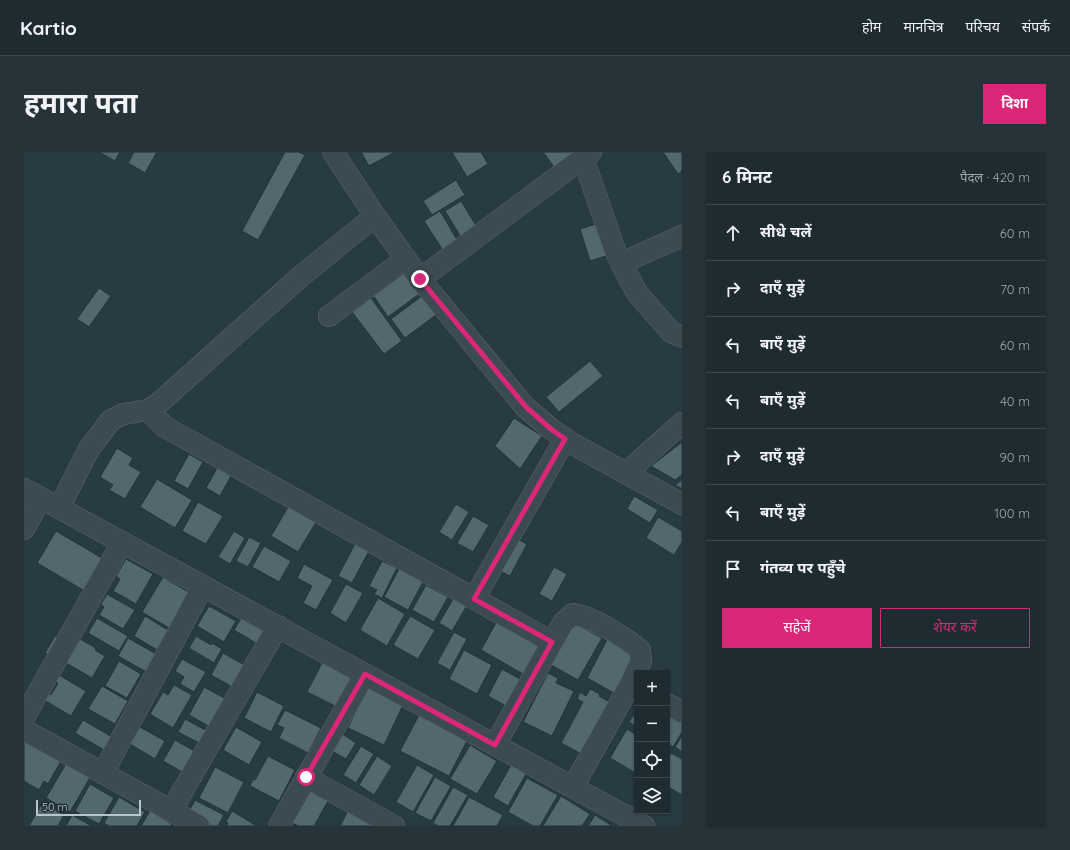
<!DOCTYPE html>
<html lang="hi">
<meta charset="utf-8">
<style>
body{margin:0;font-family:Quicksand,"Noto Sans Devanagari",sans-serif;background:#26343a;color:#f1f3f6}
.controls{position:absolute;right:12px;bottom:12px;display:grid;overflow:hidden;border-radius:0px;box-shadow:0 1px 3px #0004}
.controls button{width:36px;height:36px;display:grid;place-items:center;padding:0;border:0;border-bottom:1px solid #3c484d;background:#1e2c32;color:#f1f3f6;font:20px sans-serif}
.scale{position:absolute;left:12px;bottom:10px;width:105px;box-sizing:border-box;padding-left:4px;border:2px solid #b9c5cc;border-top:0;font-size:11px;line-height:14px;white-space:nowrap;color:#b9c5cc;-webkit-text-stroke:3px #213037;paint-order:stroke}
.stop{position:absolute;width:12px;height:12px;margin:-9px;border:3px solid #db2777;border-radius:50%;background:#fff}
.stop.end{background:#db2777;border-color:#fff;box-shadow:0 1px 4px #0008}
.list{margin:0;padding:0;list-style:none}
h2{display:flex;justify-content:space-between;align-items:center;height:52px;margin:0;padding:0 16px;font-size:17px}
h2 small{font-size:13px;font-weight:400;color:#a1a7ac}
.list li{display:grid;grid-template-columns:26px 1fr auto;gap:12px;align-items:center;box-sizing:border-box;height:56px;padding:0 16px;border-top:1px solid #3c484d}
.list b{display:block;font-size:15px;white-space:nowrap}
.list em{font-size:13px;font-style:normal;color:#a1a7ac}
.actions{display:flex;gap:8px;padding:12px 16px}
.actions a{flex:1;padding:9px 0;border:1px solid #db2777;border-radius:0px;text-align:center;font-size:14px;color:#db2777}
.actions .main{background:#db2777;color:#fff}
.icon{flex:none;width:22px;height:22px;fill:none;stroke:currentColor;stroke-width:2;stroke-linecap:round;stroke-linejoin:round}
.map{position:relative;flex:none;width:658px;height:674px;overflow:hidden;border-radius:0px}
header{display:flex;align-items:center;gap:24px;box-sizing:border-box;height:56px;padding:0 20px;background:#1e2c32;border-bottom:1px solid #3c484d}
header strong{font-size:19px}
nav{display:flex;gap:22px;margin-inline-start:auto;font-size:14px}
.intro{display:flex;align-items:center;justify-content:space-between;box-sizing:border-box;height:96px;padding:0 24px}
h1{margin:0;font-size:28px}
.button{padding:10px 18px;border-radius:0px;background:#db2777;color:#fff;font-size:14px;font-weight:700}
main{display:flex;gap:24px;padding:0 24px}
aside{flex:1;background:#1e2c32;border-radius:0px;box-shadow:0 1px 3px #0004}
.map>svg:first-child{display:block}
.building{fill:#53676f;stroke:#233239}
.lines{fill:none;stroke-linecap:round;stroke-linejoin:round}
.minor-casing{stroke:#5a686f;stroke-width:22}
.minor{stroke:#3c4a52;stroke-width:21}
.route{stroke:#db2777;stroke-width:5}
</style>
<header>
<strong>Kartio</strong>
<nav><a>होम</a><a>मानचित्र</a><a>परिचय</a><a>संपर्क</a></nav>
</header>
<div class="intro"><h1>हमारा पता</h1><a class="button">दिशा</a></div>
<main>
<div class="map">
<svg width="658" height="674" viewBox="0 0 658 674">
<rect width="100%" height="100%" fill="#283a42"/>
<g class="building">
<polygon points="75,0 96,0 91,9"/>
<polygon points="110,0 133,0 121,21 104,11"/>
<polygon points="261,0 275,0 281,3 234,88 218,79"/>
<polygon points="337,0 371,0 345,14"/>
<polygon points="428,0 457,0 464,12 443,25"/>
<polygon points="519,0 548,0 549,1 530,15"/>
<polygon points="639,0 658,0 658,19 654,22"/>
<polygon points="432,28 441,43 408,63 399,49"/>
<polygon points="437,49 456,80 440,90 421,59"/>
<polygon points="416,59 435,91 420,100 400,69"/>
<polygon points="575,71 585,103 566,109 556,77"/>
<polygon points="382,118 398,140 364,165 349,143"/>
<polygon points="75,136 87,144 65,175 53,167"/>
<polygon points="398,144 412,163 381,186 367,167"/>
<polygon points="347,146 378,189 360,202 328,160"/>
<polygon points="566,209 579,224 535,260 522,245"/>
<polygon points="490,266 518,284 496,317 471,294"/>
<polygon points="658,290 658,323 651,328 627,314"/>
<polygon points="93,296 109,306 105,313 117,320 101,347 85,338 89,333 76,325"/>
<polygon points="165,302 179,310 164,337 150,329"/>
<polygon points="193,316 207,324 196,344 182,336"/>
<polygon points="133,327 168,348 151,376 116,355"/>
<polygon points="658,328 658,337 651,333"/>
<polygon points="610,344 634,358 626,371 603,357"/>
<polygon points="174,350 199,364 182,392 158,379"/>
<polygon points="267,350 294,367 274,400 247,384"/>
<polygon points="432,352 445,360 428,388 415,380"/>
<polygon points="449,364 465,373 449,400 433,391"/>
<polygon points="634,365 658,379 658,390 650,403 622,386"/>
<polygon points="32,379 78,406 59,438 13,411"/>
<polygon points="210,379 221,386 206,412 194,405"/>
<polygon points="225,385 237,391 224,415 212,409"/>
<polygon points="490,385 503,392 486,424 472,417"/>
<polygon points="332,390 346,397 328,431 314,424"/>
<polygon points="240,394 267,409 255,430 228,415"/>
<polygon points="102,407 129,422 112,452 89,439 96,427 92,424"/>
<polygon points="358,409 373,416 358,446 350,442 353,438 345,434"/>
<polygon points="280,412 309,428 292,458 279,451 288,434 273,426"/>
<polygon points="530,415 543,422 528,449 515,442"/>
<polygon points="375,417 399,430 384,458 360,445"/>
<polygon points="139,425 166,441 145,476 118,460"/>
<polygon points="322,432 339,441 322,471 306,461"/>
<polygon points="402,433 424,445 410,470 388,458"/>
<polygon points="83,442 111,458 99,477 75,463 80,455 77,452"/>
<polygon points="432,442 445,450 428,479 415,471"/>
<polygon points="354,446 381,462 363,494 336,478"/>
<polygon points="185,454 212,469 200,490 173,474"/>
<polygon points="121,464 144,478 133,498 110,484"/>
<polygon points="386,464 411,478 394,507 369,493"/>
<polygon points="218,465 243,479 235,493 210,478"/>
<polygon points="73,466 104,484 95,499 64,481"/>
<polygon points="474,467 516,491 499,522 457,498"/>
<polygon points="550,471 578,486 554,528 527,513"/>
<polygon points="430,480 443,487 426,518 413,511"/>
<polygon points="31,484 40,489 31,506 21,501"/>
<polygon points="172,484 187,493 188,491 198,497 190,511 165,496"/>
<polygon points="104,486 136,504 126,522 94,504"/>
<polygon points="584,486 612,501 590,541 563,526"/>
<polygon points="56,487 72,496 71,498 81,504 68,526 42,511"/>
<polygon points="440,498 468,513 453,542 425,527"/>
<polygon points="199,501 224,515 212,537 187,523"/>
<polygon points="158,507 182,520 170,540 156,532 160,525 151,519"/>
<polygon points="95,509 117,522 103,546 81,534"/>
<polygon points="299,509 328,524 313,555 283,540"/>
<polygon points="478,517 496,527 482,554 464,544"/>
<polygon points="524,521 534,526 532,531 550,539 528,584 499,570"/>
<polygon points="35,523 62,539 47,564 20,548 25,541 27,543 34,531 31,530"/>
<polygon points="345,531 381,549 360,593 324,576"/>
<polygon points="150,533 168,543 149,576 126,562 139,540 144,543"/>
<polygon points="78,534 104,549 91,572 64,557"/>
<polygon points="180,535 204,548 188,576 165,563"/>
<polygon points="566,537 576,542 575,544 591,553 563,605 537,591 559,550 553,547 556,540 562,544"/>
<polygon points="233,540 260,554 247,580 220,566"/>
<polygon points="613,557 613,575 605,570"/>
<polygon points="261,558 297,576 284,601 255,586 260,576 253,573"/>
<polygon points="658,562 658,580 649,595 643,591 643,563"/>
<polygon points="395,563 444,587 425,624 376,599"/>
<polygon points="161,567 185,580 179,593 154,580"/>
<polygon points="59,568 90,586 82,599 51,581"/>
<polygon points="116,575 141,589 131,607 106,592"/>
<polygon points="212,575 238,590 225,613 199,598"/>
<polygon points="603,577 613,583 613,622 586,606"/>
<polygon points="317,581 332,591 322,607 306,598"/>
<polygon points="658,584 658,600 651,595"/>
<polygon points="0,588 37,609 24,632 20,629 15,638 0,629"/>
<polygon points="151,588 172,600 160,621 139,609"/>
<polygon points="446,593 473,609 453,642 426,627"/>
<polygon points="337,594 350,602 332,631 319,623"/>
<polygon points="647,601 658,607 658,643 643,634 643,608"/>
<polygon points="244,604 271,618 255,649 226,634 229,627 231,628"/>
<polygon points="353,604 368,614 350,643 335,633"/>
<polygon points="43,610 67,624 46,660 22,646"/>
<polygon points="393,613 410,623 389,660 372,650"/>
<polygon points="487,613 502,622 484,654 469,645"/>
<polygon points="191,615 220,630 204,661 175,646"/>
<polygon points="411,625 427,634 407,669 391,661"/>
<polygon points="503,626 534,643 516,674 509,674 484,660"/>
<polygon points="66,632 90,646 75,672 51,659"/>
<polygon points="429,635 444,643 426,674 414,674 409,671"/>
<polygon points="284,638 304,649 290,674 274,674 267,670"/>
<polygon points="537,644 566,662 558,674 519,674"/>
<polygon points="95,645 121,660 113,674 85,674 80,671"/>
<polygon points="445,645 479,663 473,674 429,674"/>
<polygon points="171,648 200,663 194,674 185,674 163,663"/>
<polygon points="19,650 40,663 34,674 5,674"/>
<polygon points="326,655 359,674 316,674"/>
<polygon points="126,659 148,672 147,674 117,674"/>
<polygon points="208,659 233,674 202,674 204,671 202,670"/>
<polygon points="48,663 68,674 42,674"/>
<polygon points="571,663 587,673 586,674 564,674"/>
</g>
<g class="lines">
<defs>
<g id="minor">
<polyline points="309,0 351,64 396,127 501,255 527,277 549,292 658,352"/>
<polyline points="559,6 591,98 597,111 658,84"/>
<polyline points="597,111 613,141 647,180 658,185"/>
<polyline points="396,127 567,0"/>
<polyline points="305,164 382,107"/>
<polyline points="124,258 141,275 528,490"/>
<polyline points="602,321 658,271"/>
<polyline points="0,337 620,674"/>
<polyline points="35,356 65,297 87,268 100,262 124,258 135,251 276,125 351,64"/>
<polyline points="0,377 17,346"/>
<polyline points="450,447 541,287"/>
<polyline points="643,552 658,560"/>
<polyline points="0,566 98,390"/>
<polyline points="0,578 175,674"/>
<path d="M471,593L539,471L549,462C569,465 600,485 616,498L617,509L607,531L549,635"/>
<polyline points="79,621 179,434"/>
<polyline points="282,625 370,674"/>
<polyline points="147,659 254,474"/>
<polyline points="255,674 341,522"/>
</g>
</defs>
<use href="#minor" class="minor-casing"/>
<use href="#minor" class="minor"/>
</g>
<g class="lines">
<polyline class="route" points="282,625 341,522 471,593 528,490 450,447 541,287 527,277 502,255 396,127"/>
</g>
</svg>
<div class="controls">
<button>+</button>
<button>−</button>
<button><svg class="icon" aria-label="locate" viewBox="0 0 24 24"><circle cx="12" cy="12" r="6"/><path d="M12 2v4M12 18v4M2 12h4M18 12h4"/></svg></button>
<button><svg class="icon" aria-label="layers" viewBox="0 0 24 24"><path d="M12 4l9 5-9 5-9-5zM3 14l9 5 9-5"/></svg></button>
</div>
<div class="scale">50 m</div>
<div class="stop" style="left:282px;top:625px"></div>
<div class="stop end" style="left:396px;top:127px"></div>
</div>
<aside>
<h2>6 मिनट<small>पैदल · 420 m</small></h2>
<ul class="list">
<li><svg class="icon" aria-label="ahead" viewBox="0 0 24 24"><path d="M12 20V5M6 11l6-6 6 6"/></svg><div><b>सीधे चलें</b></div><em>60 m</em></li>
<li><svg class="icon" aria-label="right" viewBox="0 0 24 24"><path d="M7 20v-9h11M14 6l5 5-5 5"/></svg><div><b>दाएँ मुड़ें</b></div><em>70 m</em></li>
<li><svg class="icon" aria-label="left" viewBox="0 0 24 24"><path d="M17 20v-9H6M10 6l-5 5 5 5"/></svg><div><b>बाएँ मुड़ें</b></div><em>60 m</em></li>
<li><svg class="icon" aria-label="left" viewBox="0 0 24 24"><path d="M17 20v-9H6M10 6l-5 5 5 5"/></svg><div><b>बाएँ मुड़ें</b></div><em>40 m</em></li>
<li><svg class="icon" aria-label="right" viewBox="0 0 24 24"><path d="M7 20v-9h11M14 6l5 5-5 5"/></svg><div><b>दाएँ मुड़ें</b></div><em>90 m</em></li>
<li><svg class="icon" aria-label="left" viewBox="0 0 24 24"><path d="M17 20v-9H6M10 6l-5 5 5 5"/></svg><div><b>बाएँ मुड़ें</b></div><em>100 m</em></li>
<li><svg class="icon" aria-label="arrive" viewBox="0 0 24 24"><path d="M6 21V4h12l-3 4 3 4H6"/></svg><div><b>गंतव्य पर पहुँचे</b></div></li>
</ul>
<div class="actions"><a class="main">सहेजें</a><a>शेयर करें</a></div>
</aside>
</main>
